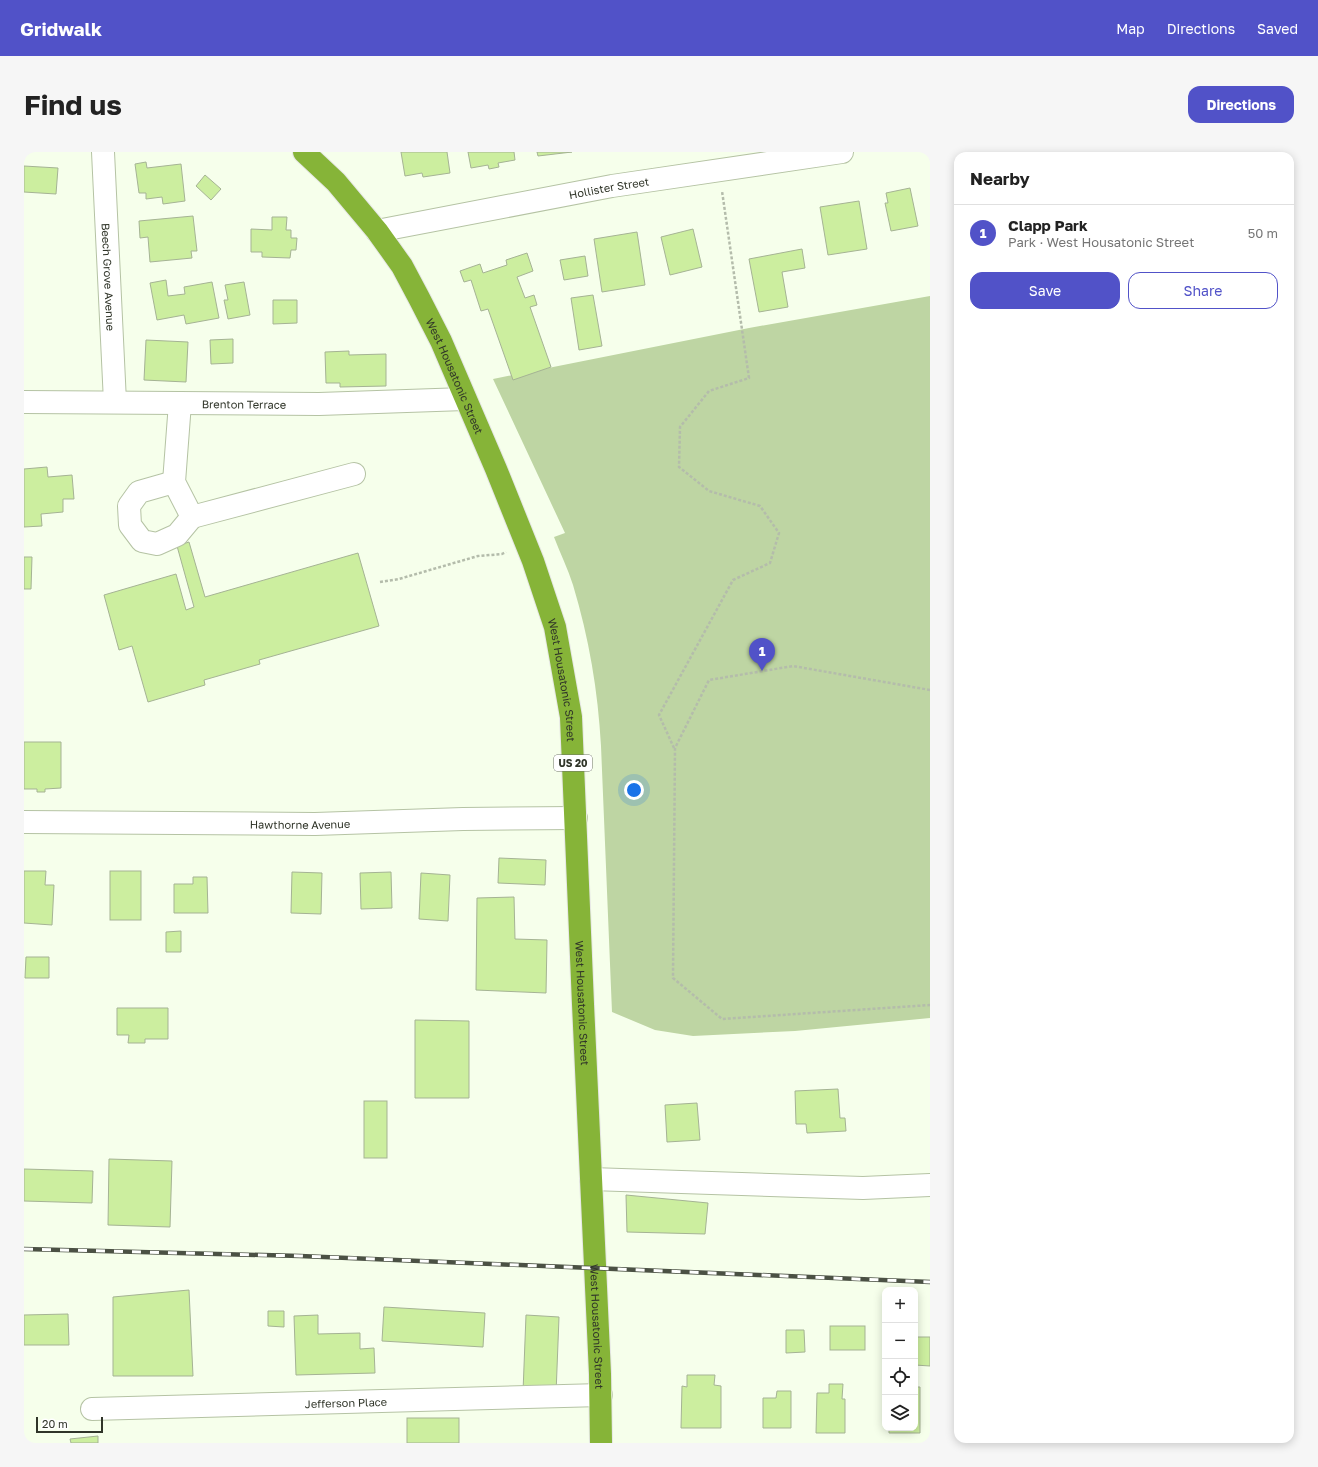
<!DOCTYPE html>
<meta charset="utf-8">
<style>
body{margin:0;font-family:"Golos Text",sans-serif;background:#f6f6f6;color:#222}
.controls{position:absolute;right:12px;bottom:12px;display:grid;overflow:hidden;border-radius:8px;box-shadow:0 2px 10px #0003}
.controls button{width:36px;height:36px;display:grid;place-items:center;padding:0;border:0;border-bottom:1px solid #e0e0e0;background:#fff;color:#222;font:20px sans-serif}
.scale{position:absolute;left:12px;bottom:10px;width:67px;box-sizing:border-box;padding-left:4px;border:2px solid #303529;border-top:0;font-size:11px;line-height:14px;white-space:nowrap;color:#303529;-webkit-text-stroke:3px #fff;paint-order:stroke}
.you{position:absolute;left:610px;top:638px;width:14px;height:14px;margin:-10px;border:3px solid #fff;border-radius:50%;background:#1a73e8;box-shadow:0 0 0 6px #1a73e833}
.badge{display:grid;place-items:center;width:26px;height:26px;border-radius:50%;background:#5152c8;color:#fff;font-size:13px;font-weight:700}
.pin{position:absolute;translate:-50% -33px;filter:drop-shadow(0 1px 2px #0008)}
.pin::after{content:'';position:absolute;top:21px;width:14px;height:12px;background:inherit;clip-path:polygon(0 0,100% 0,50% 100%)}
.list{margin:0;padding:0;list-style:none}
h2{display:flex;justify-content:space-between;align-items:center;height:52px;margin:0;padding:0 16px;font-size:17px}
h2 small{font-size:13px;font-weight:400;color:#767676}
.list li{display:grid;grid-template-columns:26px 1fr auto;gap:12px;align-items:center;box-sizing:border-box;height:56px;padding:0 16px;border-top:1px solid #e0e0e0}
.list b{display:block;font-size:15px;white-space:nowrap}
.list p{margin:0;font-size:13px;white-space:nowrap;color:#767676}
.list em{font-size:13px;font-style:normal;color:#767676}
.actions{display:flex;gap:8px;padding:12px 16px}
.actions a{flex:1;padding:9px 0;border:1px solid #5152c8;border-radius:12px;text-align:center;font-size:14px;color:#5152c8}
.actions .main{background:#5152c8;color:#fff}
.icon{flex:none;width:22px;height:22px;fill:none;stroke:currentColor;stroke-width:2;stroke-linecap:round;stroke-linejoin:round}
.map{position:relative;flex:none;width:906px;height:1291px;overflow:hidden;border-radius:12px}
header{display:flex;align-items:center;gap:24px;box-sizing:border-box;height:56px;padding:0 20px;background:#5152c8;color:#fff}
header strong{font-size:19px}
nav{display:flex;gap:22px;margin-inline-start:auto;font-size:14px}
.intro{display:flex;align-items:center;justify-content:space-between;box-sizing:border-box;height:96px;padding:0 24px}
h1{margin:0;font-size:28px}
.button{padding:10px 18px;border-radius:12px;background:#5152c8;color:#fff;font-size:14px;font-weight:700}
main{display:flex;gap:24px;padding:0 24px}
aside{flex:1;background:#fff;border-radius:12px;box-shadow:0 2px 10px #0003}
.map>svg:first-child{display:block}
.green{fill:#bed5a3}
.building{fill:#ccee9f;stroke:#a5b394}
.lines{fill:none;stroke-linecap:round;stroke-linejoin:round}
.minor-casing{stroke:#b5c3a4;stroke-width:24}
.highway-casing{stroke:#e6e7e5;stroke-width:24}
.path{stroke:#b4bcab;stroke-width:2.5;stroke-dasharray:3 2;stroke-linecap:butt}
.minor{stroke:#fff;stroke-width:22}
.highway{stroke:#86b438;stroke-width:22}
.rail-casing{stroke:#4b5144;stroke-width:4.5}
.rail{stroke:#fff;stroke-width:3;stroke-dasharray:9;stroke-linecap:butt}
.labels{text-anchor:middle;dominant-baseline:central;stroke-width:3;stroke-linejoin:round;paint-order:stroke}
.shield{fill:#fff;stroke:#6e7269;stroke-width:1}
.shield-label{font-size:10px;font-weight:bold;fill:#303529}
.street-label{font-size:11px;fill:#303529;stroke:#fff}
</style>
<header>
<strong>Gridwalk</strong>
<nav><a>Map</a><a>Directions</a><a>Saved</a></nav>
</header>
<div class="intro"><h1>Find us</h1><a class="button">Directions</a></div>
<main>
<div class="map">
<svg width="906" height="1291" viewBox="0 0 906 1291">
<rect width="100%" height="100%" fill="#f6ffeb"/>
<path class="green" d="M906,144V866L771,879L669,884L631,878L588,860L577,594C574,539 565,486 549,433C544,417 536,401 530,385L541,381L469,227L725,176Z"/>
<g class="building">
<polygon points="377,0 423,0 426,21 399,25 398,21 381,24"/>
<polygon points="444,0 490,0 491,8 474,11 475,15 465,17 464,13 447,16"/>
<polygon points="513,0 548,0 514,4"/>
<polygon points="122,10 123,16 157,12 161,49 139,52 138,45 122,47 122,41 115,41 111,12"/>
<polygon points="0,14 34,16 32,42 0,40"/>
<polygon points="181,23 197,37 187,48 172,34"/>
<polygon points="886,36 894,74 867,79 861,51 864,51 862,41"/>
<polygon points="835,49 843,97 804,103 796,55"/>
<polygon points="169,64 173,99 167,99 168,106 126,110 124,85 116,86 115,69"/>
<polygon points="248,65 263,65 262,78 267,78 267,86 273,86 272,98 267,98 266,106 238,105 238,100 227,100 227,77 248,78"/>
<polygon points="669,77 678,115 646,123 637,85"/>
<polygon points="613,80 621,133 578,140 570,87"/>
<polygon points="778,97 781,116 758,120 764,155 735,160 725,107"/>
<polygon points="503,101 509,119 493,125 501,146 510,143 513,153 506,155 527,215 489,228 464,157 457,159 447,128 440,130 436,119 456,112 459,121 483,113 482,108"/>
<polygon points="561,104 564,124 540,128 536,108"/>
<polygon points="142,128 144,144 161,142 160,135 188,130 195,166 162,172 160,163 133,168 126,131"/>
<polygon points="220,130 226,163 204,167 200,148 204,148 201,133"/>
<polygon points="569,143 578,194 555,198 547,146"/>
<polygon points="249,148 273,148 273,171 249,172"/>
<polygon points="209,187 209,211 187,212 186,188"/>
<polygon points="122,188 164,190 162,230 120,228"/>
<polygon points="325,199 325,203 362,202 362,234 316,235 316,231 302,231 301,200"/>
<polygon points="23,315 24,325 48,323 50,347 39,347 39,360 17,362 18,374 0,375 0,317"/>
<polygon points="165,390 181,445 334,401 355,474 235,508 236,512 180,528 181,533 124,550 108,494 95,498 80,443 152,422 162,458 170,455 153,394"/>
<polygon points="0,405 8,405 7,437 0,437"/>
<polygon points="0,590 37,590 37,636 21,637 21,640 13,640 13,637 0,637"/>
<polygon points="475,706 522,708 521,733 474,731"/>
<polygon points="0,719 22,719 21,733 30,733 28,773 0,771"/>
<rect x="86" y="719" width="31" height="49"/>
<polygon points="268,720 298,721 297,762 267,761"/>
<polygon points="367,720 368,756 337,757 336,721"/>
<polygon points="397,721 426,723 424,769 395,767"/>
<polygon points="169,725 183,725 184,761 150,761 150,732 169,732"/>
<polygon points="490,745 491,787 523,788 522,841 452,838 453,746"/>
<polygon points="157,779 157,800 142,800 142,780"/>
<polygon points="2,805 25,805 25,826 1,826"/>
<polygon points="93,856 144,856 144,887 121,887 121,891 104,891 105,883 93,883"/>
<polygon points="391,868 445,869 445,946 391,946"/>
<polygon points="814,937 816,966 821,966 822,979 783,981 782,972 772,972 771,939"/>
<rect x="340" y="949" width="23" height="57"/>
<polygon points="673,951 676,988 643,990 641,953"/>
<polygon points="85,1007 148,1009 146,1075 84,1073"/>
<polygon points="0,1017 69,1019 68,1051 0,1049"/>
<polygon points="602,1043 684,1051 681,1082 603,1080"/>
<polygon points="165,1138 169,1224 89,1224 89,1145"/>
<polygon points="360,1155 461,1161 459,1195 358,1189"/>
<polygon points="244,1159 260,1159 260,1175 244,1174"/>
<polygon points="44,1162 45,1193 0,1193 0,1163"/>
<polygon points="294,1163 294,1182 336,1181 336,1197 350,1196 351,1221 272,1223 270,1164"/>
<polygon points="502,1163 535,1165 532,1242 499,1240"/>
<rect x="806" y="1174" width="35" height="24"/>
<polygon points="762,1178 780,1178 781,1200 762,1201"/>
<polygon points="891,1185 906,1185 906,1214 891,1213"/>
<polygon points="663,1223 691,1223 690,1233 697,1234 697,1276 657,1276 658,1234 663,1235"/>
<polygon points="805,1232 819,1232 818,1247 821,1247 821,1281 792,1281 793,1241 805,1241"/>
<polygon points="891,1235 896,1235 896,1281 865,1281 865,1276 891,1276"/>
<polygon points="753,1239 767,1239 767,1276 739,1276 739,1246 752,1246"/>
<rect x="383" y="1266" width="52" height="25"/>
<polygon points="74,1284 74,1291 47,1291 46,1287"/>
</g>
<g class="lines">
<defs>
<g id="minor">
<path id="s1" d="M79,0L91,250"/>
<path id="s2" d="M353,79L588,34L818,0"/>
<path id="s3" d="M0,250L295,252L441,247"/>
<polyline points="156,251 150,330 168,365 330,322"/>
<polyline points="150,330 115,340 105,354 106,373 118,389 133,392 153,383 168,365"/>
<path id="s4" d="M0,670L291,672L439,667L552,666"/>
<polyline points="567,1027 839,1036 906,1033"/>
<path id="s5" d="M68,1257L577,1243"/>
</g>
<g id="highway">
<path id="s6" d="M280,0L312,30L353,79L378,114L395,146L417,189L472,317L509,409L531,475L547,565L559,852L576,1222L577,1291"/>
</g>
</defs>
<use href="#minor" class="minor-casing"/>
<use href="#highway" class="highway-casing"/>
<g class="path">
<polyline points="356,430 375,427 454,404 478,402 482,400"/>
<polyline points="906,538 769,514 685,528 651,596 649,826 698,867 906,853"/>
<polyline points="650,596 635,563 709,428 746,411 755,381 736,354 685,339 655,315 656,275 685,239 725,226 698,39"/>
</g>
<use href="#minor" class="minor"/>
<use href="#highway" class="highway"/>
<defs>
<polyline id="rail" points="0,1097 276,1104 906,1130"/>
</defs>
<use href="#rail" class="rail-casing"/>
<use href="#rail" class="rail"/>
</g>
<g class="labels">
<rect class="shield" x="530" y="603" width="38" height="16" rx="3"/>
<g class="shield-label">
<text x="549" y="611">US 20</text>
</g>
<g class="street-label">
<text stroke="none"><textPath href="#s2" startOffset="236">Hollister Street</textPath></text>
<text stroke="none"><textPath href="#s1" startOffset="125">Beech Grove Avenue</textPath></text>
<text stroke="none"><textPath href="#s6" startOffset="273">West Housatonic Street</textPath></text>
<text stroke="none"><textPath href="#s3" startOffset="220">Brenton Terrace</textPath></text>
<text stroke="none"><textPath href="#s6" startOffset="597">West Housatonic Street</textPath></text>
<text stroke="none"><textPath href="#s4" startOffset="276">Hawthorne Avenue</textPath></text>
<text stroke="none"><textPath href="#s6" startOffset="921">West Housatonic Street</textPath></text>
<text stroke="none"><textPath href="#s6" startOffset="1245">West Housatonic Street</textPath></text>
<text stroke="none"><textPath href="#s5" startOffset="254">Jefferson Place</textPath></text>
</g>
</g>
</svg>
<div class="controls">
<button>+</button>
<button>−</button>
<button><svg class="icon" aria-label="locate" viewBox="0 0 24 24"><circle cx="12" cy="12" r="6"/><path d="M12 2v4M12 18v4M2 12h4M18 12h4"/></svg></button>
<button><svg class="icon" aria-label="layers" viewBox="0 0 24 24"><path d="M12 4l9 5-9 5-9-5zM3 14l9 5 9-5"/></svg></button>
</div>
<div class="scale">20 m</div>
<div class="you"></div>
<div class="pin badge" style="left:738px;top:519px">1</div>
</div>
<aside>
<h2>Nearby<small></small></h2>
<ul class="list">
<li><span class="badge">1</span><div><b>Clapp Park</b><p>Park · West Housatonic Street</p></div><em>50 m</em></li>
</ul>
<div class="actions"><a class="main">Save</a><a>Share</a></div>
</aside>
</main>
